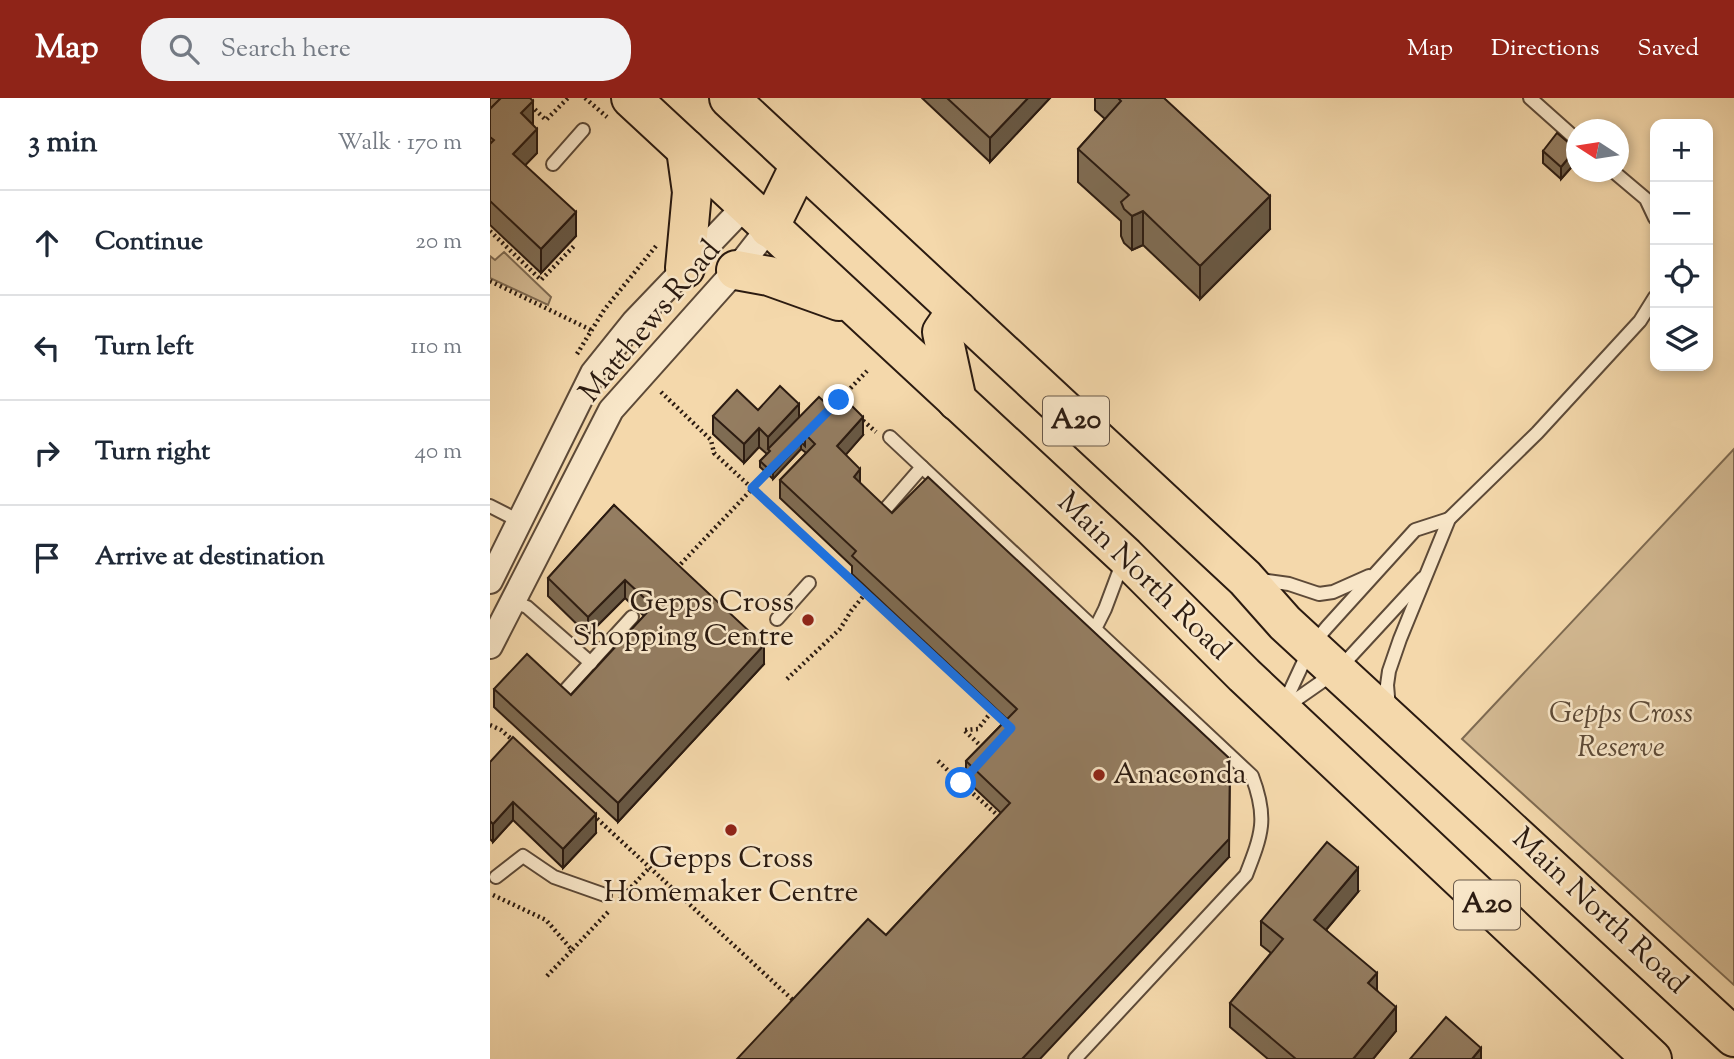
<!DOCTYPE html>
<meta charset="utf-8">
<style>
body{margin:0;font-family:"Sorts Mill Goudy",serif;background:#f2f2f3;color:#1f2937}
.controls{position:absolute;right:21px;top:21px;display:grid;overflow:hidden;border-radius:14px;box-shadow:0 4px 10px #0003}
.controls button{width:63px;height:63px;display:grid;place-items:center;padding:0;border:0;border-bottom:2px solid #e0e1e3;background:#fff;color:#1f2937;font:35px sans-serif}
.compass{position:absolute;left:1076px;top:21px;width:63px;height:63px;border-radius:50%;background:#fff;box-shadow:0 4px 10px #0003;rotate:282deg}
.stop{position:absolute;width:21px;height:21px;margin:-16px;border:5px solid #1a73e8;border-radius:50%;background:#fff}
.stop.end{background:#1a73e8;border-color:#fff;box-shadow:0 2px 7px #0008}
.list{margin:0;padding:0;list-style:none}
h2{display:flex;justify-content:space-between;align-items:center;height:91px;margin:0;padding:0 28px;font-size:30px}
h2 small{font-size:23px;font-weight:400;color:#747a83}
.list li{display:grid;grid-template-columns:46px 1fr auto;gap:21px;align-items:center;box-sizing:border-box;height:105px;padding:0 28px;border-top:2px solid #e0e1e3}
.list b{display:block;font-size:26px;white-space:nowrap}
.list em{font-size:23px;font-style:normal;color:#747a83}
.icon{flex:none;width:38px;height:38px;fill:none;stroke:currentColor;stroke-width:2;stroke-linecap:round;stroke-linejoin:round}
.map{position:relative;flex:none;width:1244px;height:961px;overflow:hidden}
header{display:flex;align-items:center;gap:42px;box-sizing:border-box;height:98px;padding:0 35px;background:#8f2418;color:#fff}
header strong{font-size:33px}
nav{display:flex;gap:38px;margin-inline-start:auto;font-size:24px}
.search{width:490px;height:63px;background:#f2f2f3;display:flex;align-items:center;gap:18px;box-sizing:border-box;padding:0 24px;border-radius:28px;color:#747a83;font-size:26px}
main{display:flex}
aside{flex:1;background:#fff}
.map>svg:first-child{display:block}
.green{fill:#d2b891;stroke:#7e6a51;stroke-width:2}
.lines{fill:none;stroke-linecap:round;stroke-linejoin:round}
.service-casing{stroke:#5d4a38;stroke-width:16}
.minor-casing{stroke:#5d4a38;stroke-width:28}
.trunk-casing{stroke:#2b1b11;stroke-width:42}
.path{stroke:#2b1b11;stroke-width:4.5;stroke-dasharray:2 3.5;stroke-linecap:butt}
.service{stroke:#f8e6c8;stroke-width:12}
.minor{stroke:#f8e6c8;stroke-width:24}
.trunk{stroke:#f4d8ab;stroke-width:38}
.wall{fill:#7f6c53;stroke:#2b1b11;stroke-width:2}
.shaded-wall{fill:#685844;stroke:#2b1b11;stroke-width:2}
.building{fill:#947d61;stroke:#2b1b11;stroke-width:2}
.route{stroke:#1a73e8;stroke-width:9}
.poi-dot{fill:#8f2418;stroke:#f8e6c8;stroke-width:2.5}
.labels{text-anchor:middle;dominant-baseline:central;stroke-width:5;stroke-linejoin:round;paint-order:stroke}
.shield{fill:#f8e6c8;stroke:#685848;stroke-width:2}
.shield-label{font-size:28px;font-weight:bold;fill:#2b1b11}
.street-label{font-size:30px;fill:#2b1b11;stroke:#f8e6c8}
.poi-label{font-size:30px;fill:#2b1b11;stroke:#f8e6c8;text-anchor:end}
.park-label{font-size:30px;font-style:italic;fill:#5d4a37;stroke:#f8e6c8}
</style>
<header>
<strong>Map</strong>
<div class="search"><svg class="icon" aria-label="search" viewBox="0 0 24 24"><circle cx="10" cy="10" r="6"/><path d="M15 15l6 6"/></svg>Search here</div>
<nav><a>Map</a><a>Directions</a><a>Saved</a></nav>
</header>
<main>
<aside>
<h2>3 min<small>Walk · 170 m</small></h2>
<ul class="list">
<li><svg class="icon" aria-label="ahead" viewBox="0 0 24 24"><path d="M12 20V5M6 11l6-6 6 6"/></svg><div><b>Continue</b></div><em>20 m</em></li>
<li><svg class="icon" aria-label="left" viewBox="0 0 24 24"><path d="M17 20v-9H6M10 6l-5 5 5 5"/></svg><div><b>Turn left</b></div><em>110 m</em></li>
<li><svg class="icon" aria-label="right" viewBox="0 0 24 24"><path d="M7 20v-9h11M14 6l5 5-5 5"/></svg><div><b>Turn right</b></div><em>40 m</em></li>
<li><svg class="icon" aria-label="arrive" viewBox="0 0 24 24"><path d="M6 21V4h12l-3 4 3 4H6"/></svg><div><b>Arrive at destination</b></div></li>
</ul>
</aside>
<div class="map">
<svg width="1244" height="961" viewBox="0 0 1244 961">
<rect width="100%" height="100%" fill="#f4d8ab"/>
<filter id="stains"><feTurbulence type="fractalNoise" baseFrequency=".00286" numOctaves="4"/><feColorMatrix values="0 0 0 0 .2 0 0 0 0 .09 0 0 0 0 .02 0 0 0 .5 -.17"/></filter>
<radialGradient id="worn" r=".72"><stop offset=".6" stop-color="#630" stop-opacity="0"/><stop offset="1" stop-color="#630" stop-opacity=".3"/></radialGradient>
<g class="green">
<polygon points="14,154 61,199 58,207 0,180 0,158 5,162"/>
<polygon points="1244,351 1244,887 972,641"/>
</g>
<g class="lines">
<defs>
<g id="service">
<polyline points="1040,0 1086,41"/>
<polyline points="63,66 93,32"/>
<polyline points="1124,74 1156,101 1165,120"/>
<polyline points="400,339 605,531"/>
<polyline points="0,408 31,424"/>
<polyline points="392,415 432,369"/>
<polyline points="770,482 799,486 829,496 843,494 879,478"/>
<polyline points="21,503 37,509 101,565"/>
<polyline points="287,521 319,485"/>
<polyline points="72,596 142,519"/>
<polyline points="794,606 821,548 837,529 925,432 959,421"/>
<polyline points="794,610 847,573 933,480"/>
<polyline points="899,610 897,587 899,573 910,541 959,421 1047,335 1150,223 1165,199"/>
<polyline points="6,779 33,758 64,779 115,797"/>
<path d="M585,961L756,777C772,736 778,720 762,678L605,531L615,511L633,463"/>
</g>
<g id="minor">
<polyline points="0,483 103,275 144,224 256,107"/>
<polyline points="0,548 121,312 246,172 279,130"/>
</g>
<g id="trunk">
<polyline points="141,0 635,458 754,577 1162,961"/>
<polyline points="239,0 755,480 795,525 1244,939"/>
<polyline points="279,130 310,67"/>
<polyline points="195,170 202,94 196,51"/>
<polyline points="246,172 279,178 349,203"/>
<polyline points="467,303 452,234 467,212"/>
</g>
</defs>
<use href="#service" class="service-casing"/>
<use href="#minor" class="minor-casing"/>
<use href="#trunk" class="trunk-casing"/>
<g class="path">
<polyline points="33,0 56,22 78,0"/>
<polyline points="95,0 117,19"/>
<polyline points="0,133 51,182 86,146"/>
<polyline points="0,183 101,232"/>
<polyline points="87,256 114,212 166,148"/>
<polyline points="171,294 221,342 224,355 517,627"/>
<polyline points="349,302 377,273"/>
<polyline points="369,319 386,334"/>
<polyline points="187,470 280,372"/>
<polyline points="297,581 350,531 361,513 376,495"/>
<polyline points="0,627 11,632 25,644"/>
<polyline points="475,632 488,631 502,613"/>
<polyline points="475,633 494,651"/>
<polyline points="448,663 471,685"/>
<polyline points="479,677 471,685 512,721"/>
<polyline points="103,717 305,904"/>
<polyline points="3,797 56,822 82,852 119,813"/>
<polyline points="130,801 160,769"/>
<polyline points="57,878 82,852"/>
</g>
<use href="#service" class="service"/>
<use href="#minor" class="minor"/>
<use href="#trunk" class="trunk"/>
</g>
<g class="wall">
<polygon points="0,0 43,27 47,55 35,67 86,138 51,175 0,127"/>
<polygon points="432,0 560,0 500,64"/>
<polygon points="605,0 674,0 780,131 710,201 653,147 642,152 634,145 631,138 631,123 588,84 588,51 615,21 605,12"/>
<polygon points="1053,53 1086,64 1071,81 1053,65"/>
<polygon points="268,312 309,320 373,337 355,357 370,385 739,759 396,837 511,715 476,682 476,663 517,621 362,476 362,468 290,400 290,382 316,355 315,354 311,351 283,381 270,369 270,363 277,356 269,349 254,365 223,336 223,318"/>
<polygon points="124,407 274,566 128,724 4,609 4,591 81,597 154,518 135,500 98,537 58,498 58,480"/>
<polygon points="0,664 106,735 73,770 23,722 3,744 0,741"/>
<polygon points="868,794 836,832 887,892 906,933 883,961 778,961 740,929 740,905 781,855 771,847 771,823"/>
</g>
<g class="shaded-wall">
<polygon points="538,0 560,0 500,64 500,40"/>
<polygon points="43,3 43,27 31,15"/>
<polygon points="47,31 47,55 23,80 23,56"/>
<polygon points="1086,51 1086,64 1071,81 1071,69"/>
<polygon points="780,98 780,131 710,201 710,168"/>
<polygon points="653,113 653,147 642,152 642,118"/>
<polygon points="86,114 86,138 51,175 51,151"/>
<polygon points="309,306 309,324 280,353 278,351 278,339"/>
<polygon points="373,319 373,337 347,367 347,348"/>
<polygon points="269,330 269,349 254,365 254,346"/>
<polygon points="311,344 311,351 283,381 283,375"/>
<polygon points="370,371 370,390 364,379"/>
<polygon points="135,482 135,500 98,537 98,519"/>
<polygon points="274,547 274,566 128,724 128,705"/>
<polygon points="740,661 739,759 550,961 532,961"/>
<polygon points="23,704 23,722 3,744 3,726"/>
<polygon points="106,716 106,735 73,770 73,751"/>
<polygon points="868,770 868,794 824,846 824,822"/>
<polygon points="887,875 887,898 878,885"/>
<polygon points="906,909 906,933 883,961 863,961"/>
<polygon points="991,950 991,961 982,961"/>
</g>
<g class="building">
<polygon points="0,0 11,0 0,11"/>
<polygon points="11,0 40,0 43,3 31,15 47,31 23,56 86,114 51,151 0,103 0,46 4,42 0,39 0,11"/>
<polygon points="457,0 538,0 500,40"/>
<polygon points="628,0 674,0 780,98 710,168 653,113 642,118 634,111 631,104 639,97 588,51 631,3"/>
<polygon points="1067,35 1086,51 1071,69 1053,53"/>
<polygon points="290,288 309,306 278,339 269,330 254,346 223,318 247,292 268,312"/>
<polygon points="351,297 373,319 347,348 370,371 364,379 402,415 438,379 740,661 739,741 532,961 247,961 378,821 396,837 520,705 476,663 527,611 362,458 366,453 290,382 325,346 315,336"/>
<polygon points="329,299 340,309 315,336 315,348 311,344 283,375 270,363 280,353 278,351"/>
<polygon points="124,407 274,547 128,705 4,591 37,556 81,597 163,508 135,482 98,519 58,480"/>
<polygon points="23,639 106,716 73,751 23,704 3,726 0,723 0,664"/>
<polygon points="837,744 868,770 824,822 887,875 878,885 906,909 863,961 806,961 740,905 793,841 771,823"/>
<polygon points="956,919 991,950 982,961 920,961"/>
</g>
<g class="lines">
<polyline class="route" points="349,302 262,390 521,630 471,685"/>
</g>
<g class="poi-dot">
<circle cx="318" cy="522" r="7"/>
<circle cx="609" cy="677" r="7"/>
<circle cx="241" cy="732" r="7"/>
</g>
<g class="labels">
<g class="shield">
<rect x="553" y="298.5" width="66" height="49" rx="5"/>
<rect x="964" y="782.5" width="66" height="49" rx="5"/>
</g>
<g class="shield-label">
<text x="586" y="323">A20</text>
<text x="997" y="807">A20</text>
</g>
<g class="street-label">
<text transform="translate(161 224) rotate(-50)">Matthews Road</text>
<text transform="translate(653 479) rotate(44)">Main North Road</text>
<text transform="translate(1109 814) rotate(43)">Main North Road</text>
</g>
<g class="poi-label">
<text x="304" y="505">Gepps Cross<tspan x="304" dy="34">Shopping Centre</tspan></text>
<text x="623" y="677" text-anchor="start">Anaconda</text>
<text x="241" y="761" text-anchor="middle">Gepps Cross<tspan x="241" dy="34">Homemaker Centre</tspan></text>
</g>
<g class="park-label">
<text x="1131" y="616">Gepps Cross<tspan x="1131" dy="34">Reserve</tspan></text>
</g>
</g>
<rect width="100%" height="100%" filter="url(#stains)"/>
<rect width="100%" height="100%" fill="url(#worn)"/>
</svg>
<div class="controls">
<button>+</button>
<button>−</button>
<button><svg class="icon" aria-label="locate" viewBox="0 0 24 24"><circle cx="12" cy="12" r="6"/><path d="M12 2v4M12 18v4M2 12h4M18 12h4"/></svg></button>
<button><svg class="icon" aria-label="layers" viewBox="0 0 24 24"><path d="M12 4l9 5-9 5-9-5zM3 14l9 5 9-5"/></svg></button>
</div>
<svg class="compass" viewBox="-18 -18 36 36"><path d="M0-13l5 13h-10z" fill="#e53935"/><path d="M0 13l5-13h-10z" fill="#747a83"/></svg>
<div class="stop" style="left:471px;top:685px"></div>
<div class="stop end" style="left:349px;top:302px"></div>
</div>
</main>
